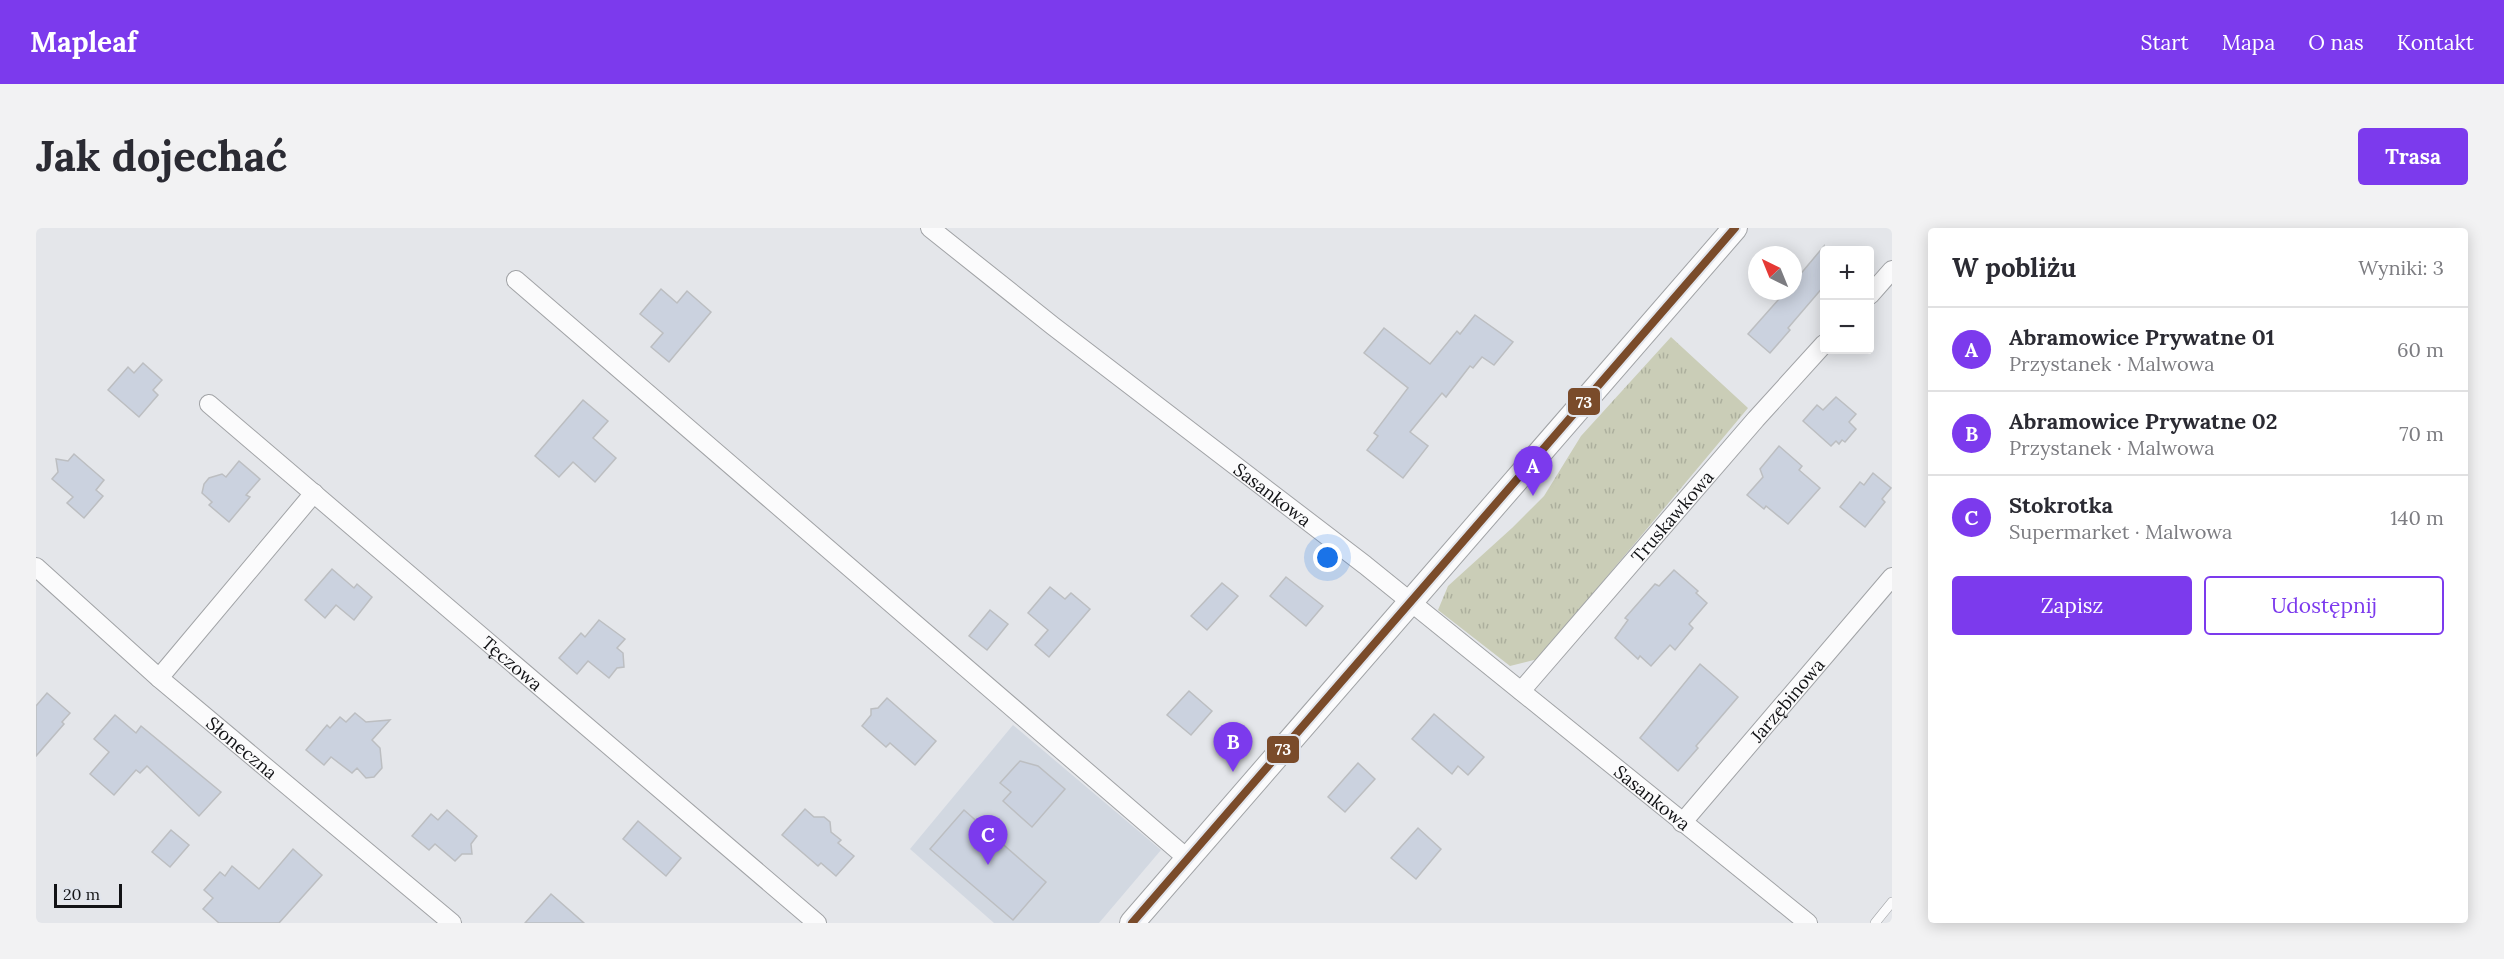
<!DOCTYPE html>
<html lang="pl">
<meta charset="utf-8">
<style>
body{margin:0;font-family:Lora,serif;background:#f2f2f3;color:#2b2b33}
.controls{position:absolute;right:18px;top:18px;display:grid;overflow:hidden;border-radius:6px;box-shadow:0 3px 15px #0003}
.controls button{width:54px;height:54px;display:grid;place-items:center;padding:0;border:0;border-bottom:2px solid #e1e1e2;background:#fff;color:#2b2b33;font:30px sans-serif}
.compass{position:absolute;left:1712px;top:18px;width:54px;height:54px;border-radius:50%;background:#fff;box-shadow:0 3px 15px #0003;rotate:317deg}
.scale{position:absolute;left:18px;bottom:15px;width:68px;box-sizing:border-box;padding-left:6px;border:3px solid #121316;border-top:0;font-size:16px;line-height:21px;white-space:nowrap;color:#121316;-webkit-text-stroke:4px #e1e5ed;paint-order:stroke}
.you{position:absolute;left:1292px;top:330px;width:21px;height:21px;margin:-15px;border:4px solid #fff;border-radius:50%;background:#1a73e8;box-shadow:0 0 0 9px #1a73e833}
.badge{display:grid;place-items:center;width:39px;height:39px;border-radius:50%;background:#7c3aed;color:#fff;font-size:20px;font-weight:700}
.pin{position:absolute;translate:-50% -50px;filter:drop-shadow(0 2px 3px #0008)}
.pin::after{content:'';position:absolute;top:32px;width:21px;height:18px;background:inherit;clip-path:polygon(0 0,100% 0,50% 100%)}
.list{margin:0;padding:0;list-style:none}
h2{display:flex;justify-content:space-between;align-items:center;height:78px;margin:0;padding:0 24px;font-size:26px}
h2 small{font-size:20px;font-weight:400;color:#7c7c81}
.list li{display:grid;grid-template-columns:39px 1fr auto;gap:18px;align-items:center;box-sizing:border-box;height:84px;padding:0 24px;border-top:2px solid #e1e1e2}
.list b{display:block;font-size:22px;white-space:nowrap}
.list p{margin:0;font-size:20px;white-space:nowrap;color:#7c7c81}
.list em{font-size:20px;font-style:normal;color:#7c7c81}
.actions{display:flex;gap:12px;padding:18px 24px}
.actions a{flex:1;padding:14px 0;border:2px solid #7c3aed;border-radius:6px;text-align:center;font-size:21px;color:#7c3aed}
.actions .main{background:#7c3aed;color:#fff}
.map{position:relative;flex:none;width:1856px;height:695px;overflow:hidden;border-radius:6px}
header{display:flex;align-items:center;gap:36px;box-sizing:border-box;height:84px;padding:0 30px;background:#7c3aed;color:#fff}
header strong{font-size:28px}
nav{display:flex;gap:33px;margin-inline-start:auto;font-size:21px}
.intro{display:flex;align-items:center;justify-content:space-between;box-sizing:border-box;height:144px;padding:0 36px}
h1{margin:0;font-size:42px}
.button{padding:15px 27px;border-radius:6px;background:#7c3aed;color:#fff;font-size:21px;font-weight:700}
main{display:flex;gap:36px;padding:0 36px}
aside{flex:1;background:#fff;border-radius:6px;box-shadow:0 3px 15px #0003}
.map>svg:first-child{display:block}
.built{fill:#d2d8e1}
.grass{fill:url(#grass-tufts)}
.building{fill:#cbd2df;stroke:#bcbec1;stroke-width:1.5}
.lines{fill:none;stroke-linecap:round;stroke-linejoin:round}
.service-casing{stroke:#a1a3a6;stroke-width:10}
.minor-casing{stroke:#a1a3a6;stroke-width:20}
.tertiary-casing{stroke:#a1a3a6;stroke-width:26}
.service{stroke:#fbfbfc;stroke-width:9}
.minor{stroke:#fbfbfc;stroke-width:18}
.tertiary{stroke:#fbfbfc;stroke-width:24}
.bus-1-casing{stroke:#e1e5ed;stroke-width:12}
.bus-1{stroke:#7a4b2a;stroke-width:8}
.labels{text-anchor:middle;dominant-baseline:central;stroke-width:6;stroke-linejoin:round;paint-order:stroke}
.street-label{font-size:18px;fill:#121316;stroke:#e1e5ed}
.line-badge{stroke:#e1e5ed;stroke-width:2}
.badge-label{font-size:16px;text-anchor:middle;font-weight:bold;fill:#fff}
</style>
<header>
<strong>Mapleaf</strong>
<nav><a>Start</a><a>Mapa</a><a>O nas</a><a>Kontakt</a></nav>
</header>
<div class="intro"><h1>Jak dojechać</h1><a class="button">Trasa</a></div>
<main>
<div class="map">
<svg width="1856" height="695" viewBox="0 0 1856 695">
<defs>
<pattern id="grass-tufts" width="24" height="20" patternUnits="userSpaceOnUse" patternTransform="scale(1.5)"><rect width="24" height="20" fill="#cacdb7"/><path d="M3 7l-1-3M5 7V3M7 7l1-3M15 17l-1-3M17 17v-4M19 17l1-3" fill="none" stroke="#acaf9d"/></pattern>
</defs>
<rect width="100%" height="100%" fill="#e4e6ea"/>
<polygon class="built" points="977,497 1125,622 1063,695 958,695 874,621"/>
<polygon class="grass" points="1635,109 1712,180 1502,431 1474,438 1402,382 1412,358 1476,300 1508,268 1545,208"/>
<g class="building">
<polygon points="1788,18 1788,58 1752,100 1754,102 1734,125 1712,106 1750,63 1757,63 1757,55"/>
<polygon points="625,61 641,75 651,63 675,84 633,134 615,119 627,105 604,86"/>
<polygon points="1439,87 1477,114 1458,137 1446,129 1437,140 1434,138 1410,169 1406,165 1374,204 1392,218 1367,250 1331,222 1342,208 1338,205 1372,160 1328,125 1348,100 1394,136 1421,103 1424,106"/>
<polygon points="107,135 126,152 117,162 122,167 103,189 72,162 92,139 98,145"/>
<polygon points="1800,169 1820,186 1813,194 1820,201 1809,214 1806,212 1803,216 1800,213 1795,218 1767,193 1781,177 1787,182"/>
<polygon points="547,172 572,193 557,210 580,230 559,254 537,234 523,249 499,228"/>
<polygon points="1743,218 1766,238 1763,242 1784,260 1752,296 1730,278 1728,281 1711,267 1727,249 1724,241"/>
<polygon points="38,226 68,252 60,262 67,268 48,290 31,275 37,269 16,251 22,244 20,231 32,233"/>
<polygon points="203,233 224,251 210,267 214,269 193,294 173,277 176,274 166,265 168,256 173,250 186,246 190,249"/>
<polygon points="1837,245 1855,260 1846,271 1849,274 1829,299 1804,279 1824,254 1828,257"/>
<polygon points="296,341 318,360 321,356 336,369 318,392 300,377 289,390 269,372"/>
<polygon points="1638,342 1662,363 1660,365 1671,375 1653,396 1657,400 1639,422 1634,417 1615,438 1604,428 1602,431 1579,410 1592,392 1589,390 1619,356 1623,358"/>
<polygon points="1250,349 1287,378 1270,398 1234,368"/>
<polygon points="1186,355 1202,368 1171,402 1155,388"/>
<polygon points="1014,359 1029,371 1035,365 1054,381 1013,429 999,417 1012,402 992,385"/>
<polygon points="954,382 972,396 951,422 933,408"/>
<polygon points="563,392 589,411 581,420 587,425 588,439 581,440 573,450 552,433 541,446 523,430 545,405 549,409"/>
<polygon points="1664,436 1702,469 1660,518 1662,520 1642,543 1604,510"/>
<polygon points="1153,463 1176,483 1155,507 1131,487"/>
<polygon points="11,465 34,485 26,494 28,496 0,528 0,478"/>
<polygon points="851,470 900,513 879,537 854,515 850,519 826,498 835,487 835,481 842,480"/>
<polygon points="319,485 330,494 354,492 336,512 344,520 346,540 338,549 330,550 321,540 316,545 295,529 288,537 270,522 291,497 294,500 304,489 310,494"/>
<polygon points="1398,486 1448,529 1432,547 1422,538 1416,546 1376,511"/>
<polygon points="79,487 100,505 105,498 185,564 163,588 111,538 104,545 100,542 78,567 54,546 73,524 58,511"/>
<polygon points="984,533 1002,538 1029,561 996,599 967,573 975,564 964,555"/>
<polygon points="1322,535 1339,551 1309,584 1292,569"/>
<polygon points="769,581 778,589 788,589 794,594 795,604 805,612 802,615 818,628 800,648 785,635 782,638 746,607"/>
<polygon points="411,582 441,608 435,616 436,626 426,626 419,633 399,616 393,622 376,608 395,586 402,592"/>
<polygon points="928,582 1010,654 977,692 894,621"/>
<polygon points="602,593 645,630 630,648 587,611"/>
<polygon points="1382,600 1405,621 1380,651 1355,630"/>
<polygon points="135,602 153,617 134,639 116,624"/>
<polygon points="257,621 286,647 243,695 183,695 167,681 177,670 168,662 184,644 189,648 196,638 223,661"/>
<polygon points="515,666 548,695 489,695"/>
</g>
<g class="lines">
<defs>
<polyline id="service" points="1839,695 1856,674"/>
<g id="minor">
<path id="s1" d="M894,0L1017,98L1329,337L1772,695"/>
<polyline points="480,52 1152,631"/>
<polyline points="1834,67 1856,42"/>
<path id="s2" d="M173,176L781,695"/>
<path id="s3" d="M0,339L123,450L416,695"/>
<polyline points="123,450 278,265"/>
<path id="s4" d="M1485,463L1720,191L1788,116"/>
<path id="s5" d="M1646,595L1856,349"/>
</g>
<polyline id="tertiary" points="1096,695 1699,0"/>
</defs>
<use href="#service" class="service-casing"/>
<use href="#minor" class="minor-casing"/>
<use href="#tertiary" class="tertiary-casing"/>
<use href="#service" class="service"/>
<use href="#minor" class="minor"/>
<use href="#tertiary" class="tertiary"/>
<defs>
<polyline id="bus-1" points="1096,695 1699,0"/>
</defs>
<use href="#bus-1" class="bus-1-casing"/>
<use href="#bus-1" class="bus-1"/>
</g>
<g class="labels">
<g class="street-label">
<text stroke="none"><textPath href="#s1" startOffset="434">Sasankowa</textPath></text>
<text stroke="none"><textPath href="#s4" startOffset="231">Truskawkowa</textPath></text>
<text stroke="none"><textPath href="#s2" startOffset="399">Tęczowa</textPath></text>
<text stroke="none"><textPath href="#s5" startOffset="162">Jarzębinowa</textPath></text>
<text stroke="none"><textPath href="#s3" startOffset="274">Słoneczna</textPath></text>
<text stroke="none"><textPath href="#s1" startOffset="920">Sasankowa</textPath></text>
</g>
</g>
<g class="line-badge">
<rect x="1531" y="159" width="34" height="29" rx="6" fill="#7a4b2a"/>
<rect x="1230" y="507" width="34" height="29" rx="6" fill="#7a4b2a"/>
</g>
<g class="badge-label">
<text x="1548" y="180">73</text>
<text x="1247" y="527">73</text>
</g>
</svg>
<div class="controls">
<button>+</button>
<button>−</button>
</div>
<svg class="compass" viewBox="-18 -18 36 36"><path d="M0-13l5 13h-10z" fill="#e53935"/><path d="M0 13l5-13h-10z" fill="#7c7c81"/></svg>
<div class="scale">20 m</div>
<div class="you"></div>
<div class="pin badge" style="left:1497px;top:268px">A</div>
<div class="pin badge" style="left:1197px;top:544px">B</div>
<div class="pin badge" style="left:952px;top:637px">C</div>
</div>
<aside>
<h2>W pobliżu<small>Wyniki: 3</small></h2>
<ul class="list">
<li><span class="badge">A</span><div><b>Abramowice Prywatne 01</b><p>Przystanek · Malwowa</p></div><em>60 m</em></li>
<li><span class="badge">B</span><div><b>Abramowice Prywatne 02</b><p>Przystanek · Malwowa</p></div><em>70 m</em></li>
<li><span class="badge">C</span><div><b>Stokrotka</b><p>Supermarket · Malwowa</p></div><em>140 m</em></li>
</ul>
<div class="actions"><a class="main">Zapisz</a><a>Udostępnij</a></div>
</aside>
</main>
